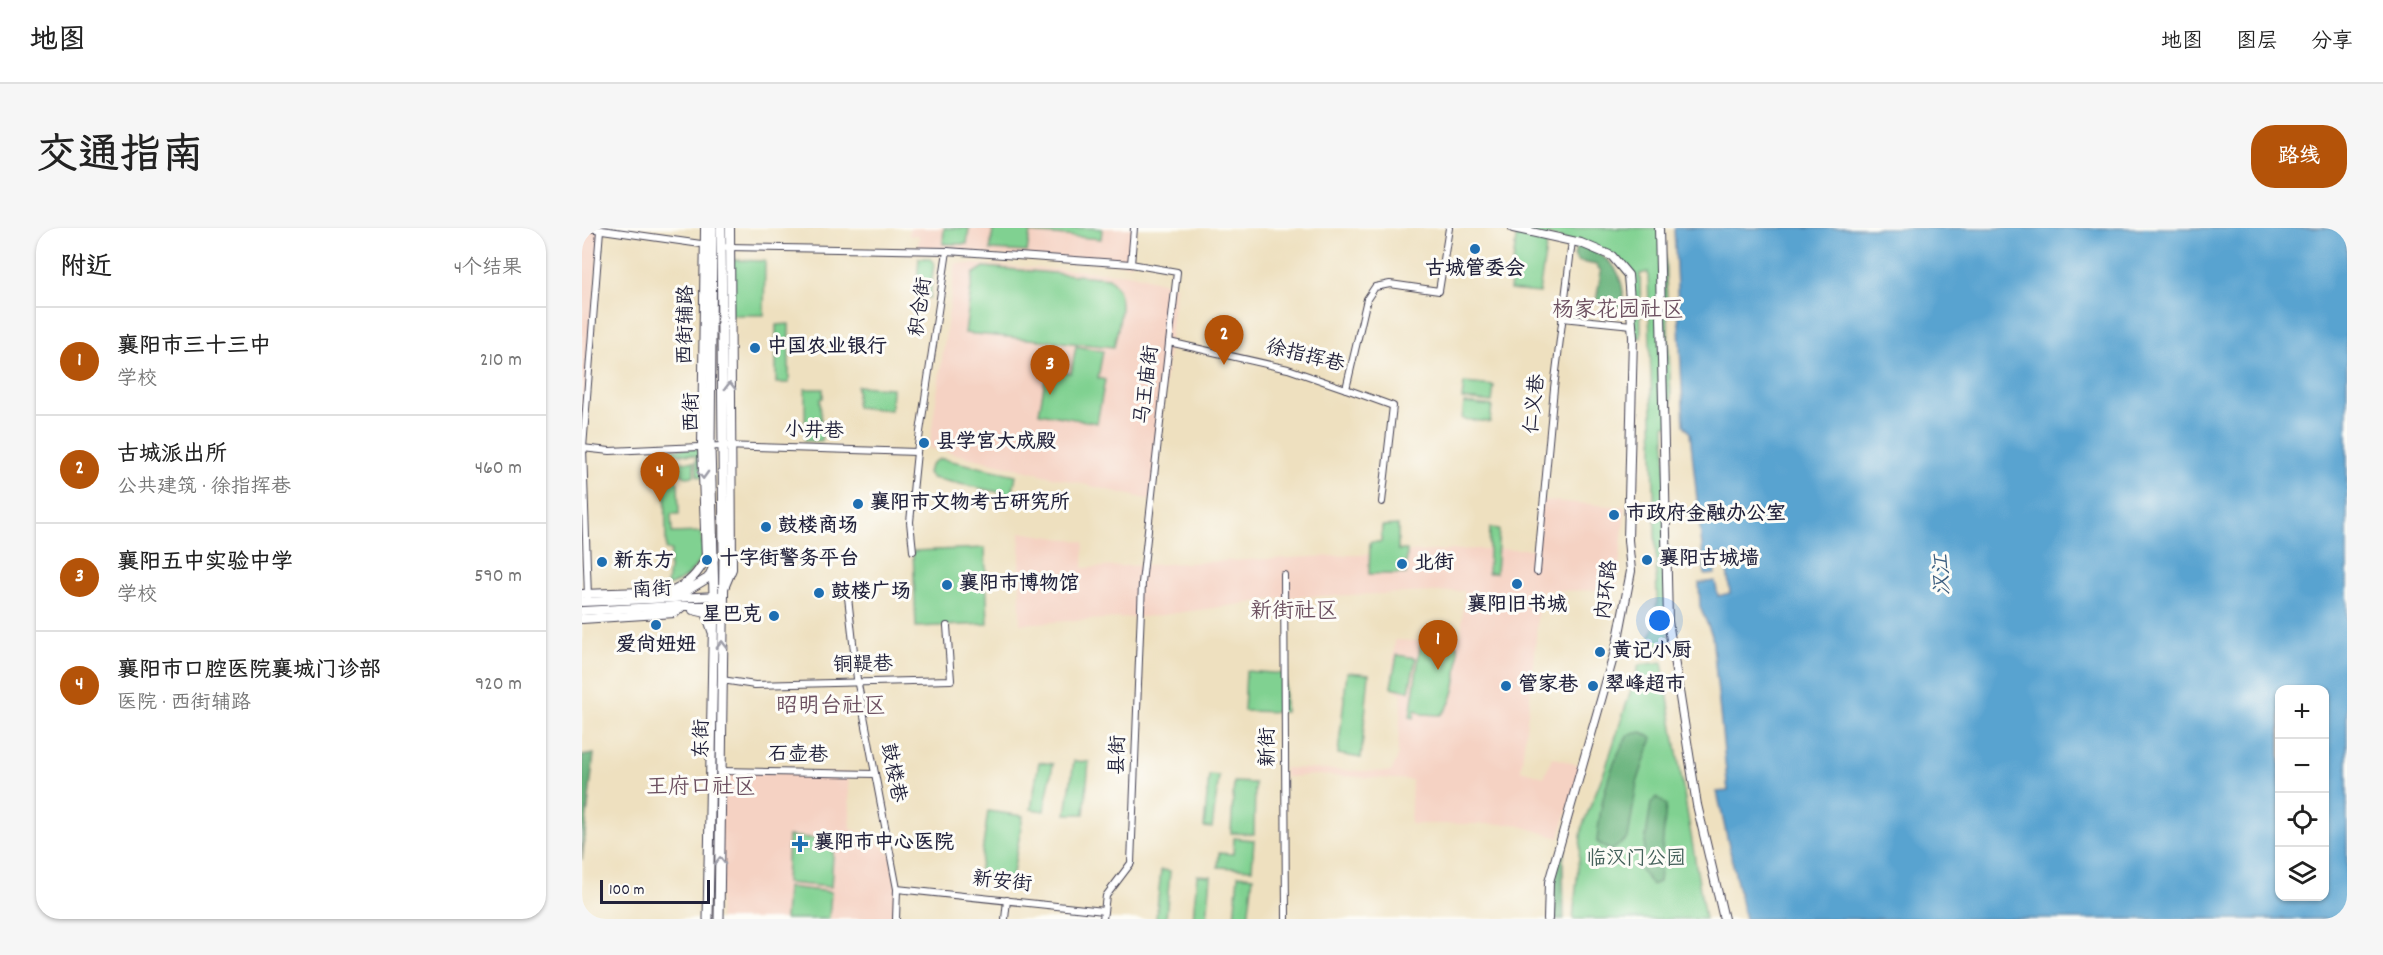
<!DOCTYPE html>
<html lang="zh">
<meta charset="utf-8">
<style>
body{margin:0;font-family:Dekko,"LXGW WenKai TC",sans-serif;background:#f6f6f6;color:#222}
.controls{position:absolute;right:18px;bottom:18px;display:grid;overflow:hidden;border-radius:12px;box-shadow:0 2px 4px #0004}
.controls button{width:54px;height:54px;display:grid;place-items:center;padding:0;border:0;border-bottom:2px solid #e0e0e0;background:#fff;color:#222;font:30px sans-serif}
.scale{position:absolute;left:18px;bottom:15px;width:110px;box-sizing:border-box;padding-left:6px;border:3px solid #22223b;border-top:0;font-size:16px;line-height:21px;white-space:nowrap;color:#22223b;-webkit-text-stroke:4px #fdfcf7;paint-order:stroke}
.you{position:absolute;left:1078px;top:393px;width:21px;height:21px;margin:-15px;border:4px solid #fff;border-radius:50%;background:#1a73e8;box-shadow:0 0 0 9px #1a73e833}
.badge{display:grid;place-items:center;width:39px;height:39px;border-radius:50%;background:#b45309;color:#fff;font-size:20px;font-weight:700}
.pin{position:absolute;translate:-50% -50px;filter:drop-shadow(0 2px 3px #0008)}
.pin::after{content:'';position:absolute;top:32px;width:21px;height:18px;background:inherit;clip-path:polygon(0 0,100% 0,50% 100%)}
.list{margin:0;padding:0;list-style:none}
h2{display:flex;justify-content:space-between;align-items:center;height:78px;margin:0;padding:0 24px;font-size:26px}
h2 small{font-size:20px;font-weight:400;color:#767676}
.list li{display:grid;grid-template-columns:39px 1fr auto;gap:18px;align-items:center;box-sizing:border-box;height:108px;padding:0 24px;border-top:2px solid #e0e0e0}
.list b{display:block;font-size:22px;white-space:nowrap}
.list p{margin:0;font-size:20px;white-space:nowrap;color:#767676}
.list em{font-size:20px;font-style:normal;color:#767676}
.icon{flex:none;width:33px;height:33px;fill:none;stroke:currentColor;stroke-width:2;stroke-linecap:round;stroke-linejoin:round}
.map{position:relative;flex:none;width:1765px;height:691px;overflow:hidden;border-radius:24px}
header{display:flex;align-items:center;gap:36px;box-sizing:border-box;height:84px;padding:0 30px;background:#fff;border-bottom:2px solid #e0e0e0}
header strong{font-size:28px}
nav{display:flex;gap:33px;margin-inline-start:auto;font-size:21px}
.intro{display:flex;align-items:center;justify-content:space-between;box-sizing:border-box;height:144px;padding:0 36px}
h1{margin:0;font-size:42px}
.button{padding:15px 27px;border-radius:24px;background:#b45309;color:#fff;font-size:21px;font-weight:700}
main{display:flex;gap:36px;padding:0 36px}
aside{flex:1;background:#fff;border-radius:24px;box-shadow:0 2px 4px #0004}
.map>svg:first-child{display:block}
.built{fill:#f5d2c3}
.green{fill:#80d191;stroke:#517a66;stroke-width:1.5}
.forest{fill:#68b37b;stroke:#456a5b;stroke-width:1.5}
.water{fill:#58a3d0;stroke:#3d6286;stroke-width:1.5;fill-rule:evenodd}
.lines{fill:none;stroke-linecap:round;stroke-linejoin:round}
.minor-casing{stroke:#413e4f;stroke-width:8}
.tertiary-casing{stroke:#413e4f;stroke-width:10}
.secondary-casing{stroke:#413e4f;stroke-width:10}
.primary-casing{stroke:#413e4f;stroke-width:11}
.minor{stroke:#fff;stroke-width:6}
.tertiary{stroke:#fff;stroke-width:8}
.secondary{stroke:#fff;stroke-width:8}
.primary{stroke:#fff;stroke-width:9}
.oneway{stroke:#9c9ca7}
.poi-dot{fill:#1f6fb2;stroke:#fdfcf7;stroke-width:2}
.labels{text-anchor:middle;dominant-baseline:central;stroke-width:6;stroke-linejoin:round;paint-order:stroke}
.poi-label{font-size:20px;font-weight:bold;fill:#22223b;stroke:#fdfcf7;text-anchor:start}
.street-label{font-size:20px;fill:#22223b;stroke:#fdfcf7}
.park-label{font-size:20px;fill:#435f59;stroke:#fdfcf7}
.water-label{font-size:21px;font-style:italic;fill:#3a5c7e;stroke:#fdfcf7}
.quarter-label{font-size:22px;fill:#6d5161;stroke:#fdfcf7}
</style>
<header>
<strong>地图</strong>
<nav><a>地图</a><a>图层</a><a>分享</a></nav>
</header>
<div class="intro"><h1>交通指南</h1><a class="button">路线</a></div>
<main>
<aside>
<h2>附近<small>4个结果</small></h2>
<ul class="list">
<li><span class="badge">1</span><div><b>襄阳市三十三中</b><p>学校</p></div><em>210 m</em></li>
<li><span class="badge">2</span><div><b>古城派出所</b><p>公共建筑 · 徐指挥巷</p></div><em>460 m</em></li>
<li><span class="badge">3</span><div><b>襄阳五中实验中学</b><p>学校</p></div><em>590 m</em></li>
<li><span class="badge">4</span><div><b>襄阳市口腔医院襄城门诊部</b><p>医院 · 西街辅路</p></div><em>920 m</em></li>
</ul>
</aside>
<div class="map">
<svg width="1765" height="691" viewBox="0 0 1765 691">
<rect width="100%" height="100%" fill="#fdfcf7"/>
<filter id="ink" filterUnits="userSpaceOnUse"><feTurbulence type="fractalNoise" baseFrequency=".0167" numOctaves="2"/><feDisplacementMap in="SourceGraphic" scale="12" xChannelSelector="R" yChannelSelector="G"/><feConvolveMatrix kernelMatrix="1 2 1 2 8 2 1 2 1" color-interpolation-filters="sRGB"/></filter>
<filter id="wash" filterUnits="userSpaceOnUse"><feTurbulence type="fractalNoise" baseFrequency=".008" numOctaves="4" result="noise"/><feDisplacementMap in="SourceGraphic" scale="24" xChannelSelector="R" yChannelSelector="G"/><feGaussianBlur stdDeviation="1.35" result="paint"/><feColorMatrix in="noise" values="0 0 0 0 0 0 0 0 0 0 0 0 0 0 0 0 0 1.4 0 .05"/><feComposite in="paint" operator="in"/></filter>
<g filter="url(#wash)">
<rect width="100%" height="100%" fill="#eee0bf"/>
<g class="built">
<polygon points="0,0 18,2 0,220"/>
<polygon points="327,0 552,0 549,36 336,22 337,7 327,8"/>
<polygon points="374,35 551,46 594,58 569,272 347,220"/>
<polygon points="958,272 1043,279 1035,362 957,363 953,426 939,542 962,549 970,529 999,538 977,610 932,596 828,596 830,552 739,547 703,549 703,540 809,544 815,531 820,466 809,459 813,412 836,413 843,407 853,405 879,407 882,363 711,369 573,388 438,396 438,304 502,314 501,340 893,321 952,321"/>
<polygon points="139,543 266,545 269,601 287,607 308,625 315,661 314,691 137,691"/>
</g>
<g class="green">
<polygon points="362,0 387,0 385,16 361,16"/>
<polygon points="407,0 512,0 520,1 519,11 448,5 445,24 408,22 411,2"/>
<polygon points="931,0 1082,0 1090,196 1083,197 1086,417 1065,416 1072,400 1075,372 1066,44 1058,46 1059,110 1051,109 1046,47 1030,28 966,7 957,65 928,62 935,1"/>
<polygon points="337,30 347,30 352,34 348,70 334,68"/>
<polygon points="148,32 183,33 182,87 148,87"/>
<path d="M402,39L527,50C548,67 536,96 532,119L383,105L391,46Z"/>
<polygon points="207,96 207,155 194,155 194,97"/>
<polygon points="494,118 521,123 516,150 523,152 515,195 457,185 465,141 489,145"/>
<polygon points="882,155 912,158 910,174 880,171"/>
<polygon points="275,158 310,160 309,182 274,179"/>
<polygon points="223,161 241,161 241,170 238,171 240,213 223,213"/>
<polygon points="882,175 910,178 908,194 880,191"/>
<path d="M120,219L121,249L115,248L114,228L94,225L90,227V233L112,234V248L104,249L98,245L92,249L96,256L97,286H89L90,305L120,304L121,327C112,342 102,354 85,358L89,322H84L83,222Z"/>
<path d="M360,231L434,247L430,267L350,250L346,245C348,236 350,233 360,231Z"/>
<polygon points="816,297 816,322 825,322 824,346 787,346 788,314 799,314 800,298"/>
<polygon points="908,300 917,301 914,345 906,345"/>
<polygon points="403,320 406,396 334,399 331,323"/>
<path d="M853,407L869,409L876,419C877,437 874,477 858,487L840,486L833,481L832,490L828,489L839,413Z"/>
<polygon points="815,427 834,430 827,463 809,459"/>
<polygon points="1080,434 1123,691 991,691 1000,599 1024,539 1057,437"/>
<polygon points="664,443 703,446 703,484 662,483"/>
<polygon points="765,444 787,446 779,530 756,526"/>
<polygon points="492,533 507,534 502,586 484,586"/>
<polygon points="457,534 471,536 462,583 449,581"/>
<polygon points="627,547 637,548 630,600 622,599"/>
<polygon points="652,554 673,555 672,606 649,605"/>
<polygon points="406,583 441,588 430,651 397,646"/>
<polygon points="206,608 252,612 249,659 204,655"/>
<polygon points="652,610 672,612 670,641 636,639 637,625 651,626"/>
<polygon points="579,642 588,643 584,691 574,691"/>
<polygon points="615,647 629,648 625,691 611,691"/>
<polygon points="656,647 671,649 666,691 652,691"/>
<polygon points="205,659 249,664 247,691 203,691"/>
</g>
<g class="forest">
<path d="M999,17C1019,27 1036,34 1040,58C1042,66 1042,73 1036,80L1014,74L1019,43L1014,37L995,33L992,27L995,18Z"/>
<path d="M1060,504L1070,510L1055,555L1046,610L1029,623L1015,614C1018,574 1026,541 1046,507Z"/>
<polygon points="12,526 0,632 0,528"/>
<polygon points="1075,569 1084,577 1077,654 1070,657 1059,642 1069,575"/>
<polygon points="985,609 981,633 982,691 972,691 970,648"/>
</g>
<path class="water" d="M1092,0H1765V691H1163L1135,564L1146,563L1130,407L1118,379L1117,355L1133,353L1136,368L1148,365L1143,326L1131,328L1133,346L1123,347L1108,205L1102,197ZM1698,461H1742V668H1698Z"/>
</g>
<g filter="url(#ink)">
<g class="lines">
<defs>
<g id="minor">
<polyline points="6,0 126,17"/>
<polyline points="145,19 365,23 549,36"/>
<polyline points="980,90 1050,97"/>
<polyline points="587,114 706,141 764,161 785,71 793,59 808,56 857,63 867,0"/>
<polyline points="764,161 811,178 800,274"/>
<polyline points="0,220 28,223 140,218 335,224"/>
<polyline points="331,323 328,294 335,224 365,23"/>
<polyline points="955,344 972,160 990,13"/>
<polyline points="702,347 704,691"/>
<polyline points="6,369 1,220 18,2"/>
<polyline points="266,369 275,451 315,661 314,691"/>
<polyline points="140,452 173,457 369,452 365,398"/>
<polyline points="139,543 293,546"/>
<polyline points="315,661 522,683"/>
<polyline points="423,691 425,672"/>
<polyline points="521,691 524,668 549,635 560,355 595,44 549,36 552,0"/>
</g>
<g id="tertiary">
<polyline points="123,0 120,219 124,330 132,330"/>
<polyline points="931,0 999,15 1030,28 1046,47 1051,109 1046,312 1049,343 1035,416 967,654 966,691"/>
<polyline points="1077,0 1086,393 1115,577 1142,691"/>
<polyline points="142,360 150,341 148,0"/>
<path d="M0,366L91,363C107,355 116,346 124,330"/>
<polyline points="0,391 93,385 100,379"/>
</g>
<g id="secondary">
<polyline points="96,368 126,350 131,340"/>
<polyline points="0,374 137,368"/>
<polyline points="111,382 124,385 130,403"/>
<polyline points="0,383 93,378 138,378"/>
</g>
<g id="primary">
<polyline points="126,691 132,368 128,219 130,0"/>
<polyline points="137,691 142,329 139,0"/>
</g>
</defs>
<use href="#minor" class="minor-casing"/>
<use href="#tertiary" class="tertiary-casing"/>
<use href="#secondary" class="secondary-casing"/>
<use href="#primary" class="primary-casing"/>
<use href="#minor" class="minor"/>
<use href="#tertiary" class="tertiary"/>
<use href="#secondary" class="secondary"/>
<use href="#primary" class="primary"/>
</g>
<defs><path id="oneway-chevron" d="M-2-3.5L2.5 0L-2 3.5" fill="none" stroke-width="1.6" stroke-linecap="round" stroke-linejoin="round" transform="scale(1.5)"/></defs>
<g class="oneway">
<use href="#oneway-chevron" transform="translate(148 158) rotate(-90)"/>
<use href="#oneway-chevron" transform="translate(121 247) rotate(88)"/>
<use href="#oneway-chevron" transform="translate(140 417) rotate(-90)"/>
<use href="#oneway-chevron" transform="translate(138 633) rotate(-89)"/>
</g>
</g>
<g class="poi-dot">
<circle cx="893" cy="21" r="6"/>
<circle cx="173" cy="120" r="6"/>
<circle cx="342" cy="215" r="6"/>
<circle cx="276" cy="276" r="6"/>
<circle cx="1032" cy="287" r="6"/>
<circle cx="184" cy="299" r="6"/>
<circle cx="125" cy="332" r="6"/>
<circle cx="1065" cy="332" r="6"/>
<circle cx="20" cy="334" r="6"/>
<circle cx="820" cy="336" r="6"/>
<circle cx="935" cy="356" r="6"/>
<circle cx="365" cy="357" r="6"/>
<circle cx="237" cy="365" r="6"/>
<circle cx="192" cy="388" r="6"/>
<circle cx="74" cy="397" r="6"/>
<circle cx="1018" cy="424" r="6"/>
<circle cx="924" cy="458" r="6"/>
<circle cx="1011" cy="458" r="6"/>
<path d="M215 607h6v6h6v6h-6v6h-6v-6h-6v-6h6z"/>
</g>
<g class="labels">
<g class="poi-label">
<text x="893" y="42" text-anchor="middle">古城管委会</text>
<text x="185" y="120">中国农业银行</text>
<text x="354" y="215">县学宫大成殿</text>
<text x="288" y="276">襄阳市文物考古研究所</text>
<text x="1044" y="287">市政府金融办公室</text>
<text x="196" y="299">鼓楼商场</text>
<text x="137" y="332">十字街警务平台</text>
<text x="1077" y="332">襄阳古城墙</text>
<text x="32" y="334">新东方</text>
<text x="832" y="336">北街</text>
<text x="377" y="357">襄阳市博物馆</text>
<text x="249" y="365">鼓楼广场</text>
<text x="935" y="378" text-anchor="middle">襄阳旧书城</text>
<text x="180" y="388" text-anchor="end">星巴克</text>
<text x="74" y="418" text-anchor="middle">爱尚妞妞</text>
<text x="1030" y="424">黄记小厨</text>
<text x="936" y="458">管家巷</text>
<text x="1023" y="458">翠峰超市</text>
<text x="232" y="616">襄阳市中心医院</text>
</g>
<g class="street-label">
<text transform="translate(340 79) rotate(-82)">积仓街</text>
<text transform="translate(105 97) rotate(-89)">西街辅路</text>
<text transform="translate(723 129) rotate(14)">徐指挥巷</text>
<text transform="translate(566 157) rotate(-83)">马王庙街</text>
<text transform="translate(954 176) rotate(-84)">仁义巷</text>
<text transform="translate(111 184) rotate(-90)">西街</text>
<text transform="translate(232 204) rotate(2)">小井巷</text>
<text transform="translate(1026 362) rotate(-83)">内环路</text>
<text transform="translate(70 363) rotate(-3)">南街</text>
<text transform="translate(281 438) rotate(-1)">铜鞮巷</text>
<text transform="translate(121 511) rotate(-89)">东街</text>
<text transform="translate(687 519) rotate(-90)">新街</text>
<text transform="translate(537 527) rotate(-88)">县街</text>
<text transform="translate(216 528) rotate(1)">石壶巷</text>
<text transform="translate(310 545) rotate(79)">鼓楼巷</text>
<text transform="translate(420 655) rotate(6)">新安街</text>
</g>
<g class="park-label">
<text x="1054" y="632">临汉门公园</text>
</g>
<g class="water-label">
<text transform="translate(1362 347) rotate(-93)">汉江</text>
</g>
<g class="quarter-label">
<text x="1036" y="83">杨家花园社区</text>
<text x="712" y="384">新街社区</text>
<text x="249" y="479">昭明台社区</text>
<text x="119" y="560">王府口社区</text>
</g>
</g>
</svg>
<div class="controls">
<button>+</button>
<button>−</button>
<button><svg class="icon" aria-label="locate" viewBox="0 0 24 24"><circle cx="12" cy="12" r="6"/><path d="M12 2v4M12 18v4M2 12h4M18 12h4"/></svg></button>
<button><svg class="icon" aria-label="layers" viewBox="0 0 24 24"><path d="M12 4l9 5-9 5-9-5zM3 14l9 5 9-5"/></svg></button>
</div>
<div class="scale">100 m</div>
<div class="you"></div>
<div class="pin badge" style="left:856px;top:442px">1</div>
<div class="pin badge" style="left:642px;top:137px">2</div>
<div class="pin badge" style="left:468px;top:167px">3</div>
<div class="pin badge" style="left:78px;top:274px">4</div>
</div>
</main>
